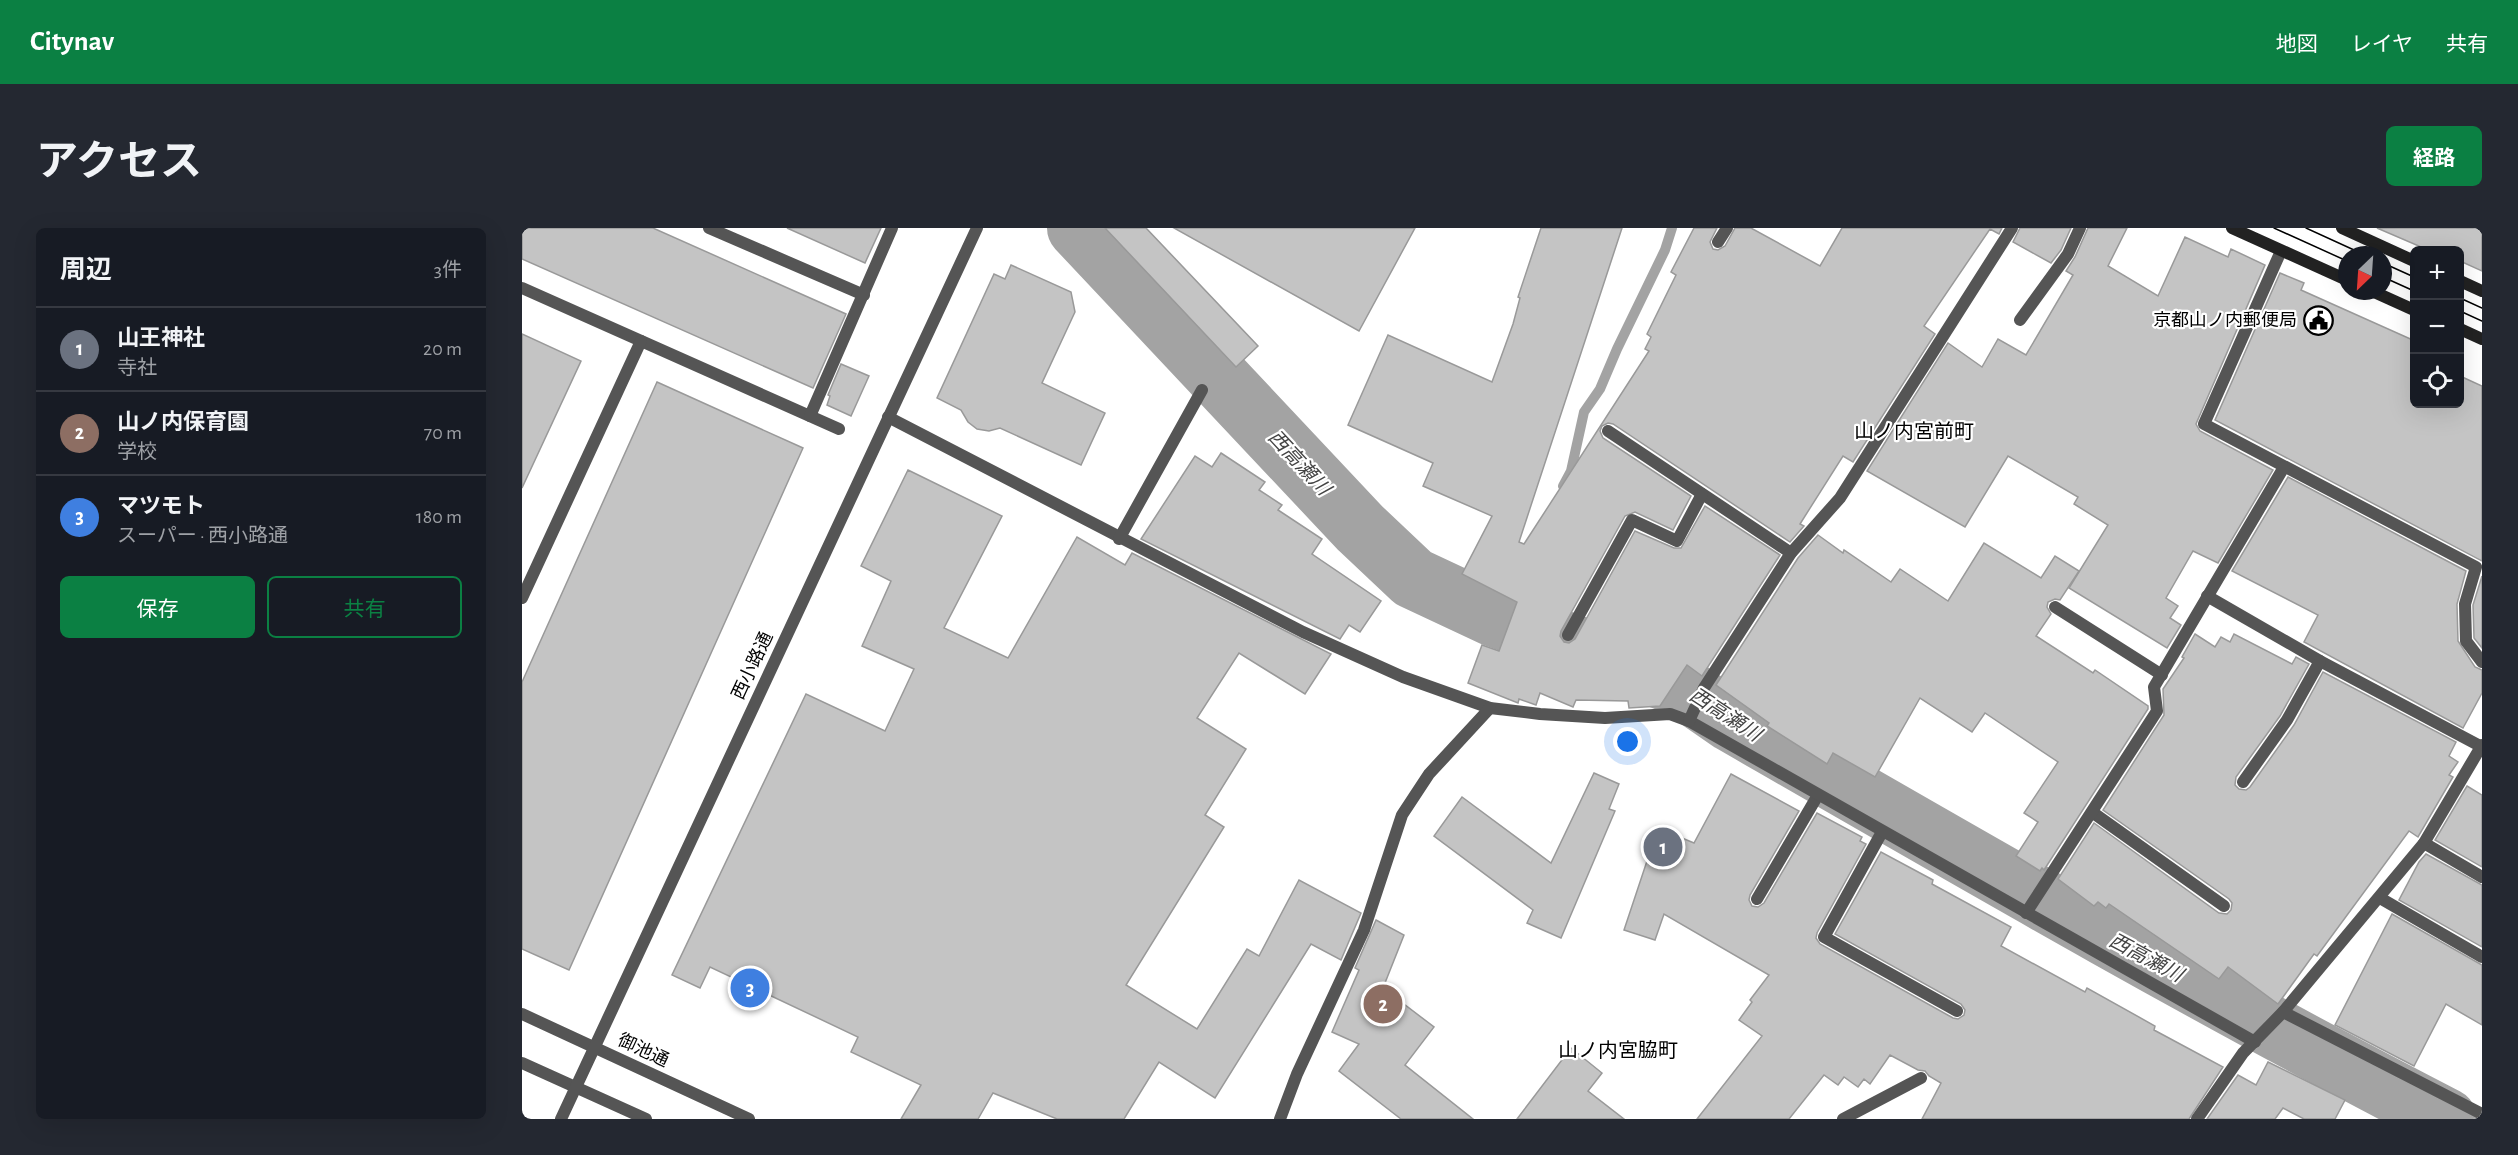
<!DOCTYPE html>
<html lang="ja">
<meta charset="utf-8">
<style>
body{margin:0;font-family:"Alegreya Sans","Noto Sans JP",sans-serif;background:#242831;color:#f1f3f6}
.controls{position:absolute;right:18px;top:18px;display:grid;overflow:hidden;border-radius:9px;box-shadow:0 6px 24px #0002}
.controls button{width:54px;height:54px;display:grid;place-items:center;padding:0;border:0;border-bottom:2px solid #363941;background:#171b24;color:#f1f3f6;font:30px sans-serif}
.compass{position:absolute;left:1816px;top:18px;width:54px;height:54px;border-radius:50%;background:#171b24;box-shadow:0 6px 24px #0002;rotate:205deg}
.you{position:absolute;left:1106px;top:514px;width:21px;height:21px;margin:-15px;border:4px solid #fff;border-radius:50%;background:#1a73e8;box-shadow:0 0 0 9px #1a73e833}
.badge{display:grid;place-items:center;width:39px;height:39px;border-radius:50%;background:#0b8043;color:#fff;font-size:20px;font-weight:700}
.pin{position:absolute;translate:-50% -50%;border:3px solid #fff;box-shadow:0 2px 6px #0006}
.list{margin:0;padding:0;list-style:none}
h2{display:flex;justify-content:space-between;align-items:center;height:78px;margin:0;padding:0 24px;font-size:26px}
h2 small{font-size:20px;font-weight:400;color:#9ea1a6}
.list li{display:grid;grid-template-columns:39px 1fr auto;gap:18px;align-items:center;box-sizing:border-box;height:84px;padding:0 24px;border-top:2px solid #363941}
.list b{display:block;font-size:22px;white-space:nowrap}
.list p{margin:0;font-size:20px;white-space:nowrap;color:#9ea1a6}
.list em{font-size:20px;font-style:normal;color:#9ea1a6}
.actions{display:flex;gap:12px;padding:18px 24px}
.actions a{flex:1;padding:14px 0;border:2px solid #0b8043;border-radius:9px;text-align:center;font-size:21px;color:#0b8043}
.actions .main{background:#0b8043;color:#fff}
.icon{flex:none;width:33px;height:33px;fill:none;stroke:currentColor;stroke-width:2;stroke-linecap:round;stroke-linejoin:round}
.map{position:relative;flex:none;width:1960px;height:891px;overflow:hidden;border-radius:9px}
header{display:flex;align-items:center;gap:36px;box-sizing:border-box;height:84px;padding:0 30px;background:#0b8043;color:#fff}
header strong{font-size:28px}
nav{display:flex;gap:33px;margin-inline-start:auto;font-size:21px}
.intro{display:flex;align-items:center;justify-content:space-between;box-sizing:border-box;height:144px;padding:0 36px}
h1{margin:0;font-size:42px}
.button{padding:15px 27px;border-radius:9px;background:#0b8043;color:#fff;font-size:21px;font-weight:700}
main{display:flex;gap:36px;padding:0 36px}
aside{flex:1;background:#171b24;border-radius:9px;box-shadow:0 6px 24px #0002}
.map>svg:first-child{display:block}
.lines{fill:none;stroke-linecap:round;stroke-linejoin:round}
.stream{stroke:#a3a3a3;stroke-width:10}
.river{stroke:#a3a3a3;stroke-width:62}
.building{fill:#c4c4c4;stroke:#999;stroke-width:1.5}
.service{stroke:#555;stroke-width:12}
.minor{stroke:#555;stroke-width:12}
.tertiary{stroke:#555;stroke-width:12}
.secondary{stroke:#222;stroke-width:12}
.tram{stroke:#000;stroke-width:1.5}
.labels{text-anchor:middle;dominant-baseline:central;stroke-width:4.5;stroke-linejoin:round;paint-order:stroke}
.poi-label{font-size:18px;fill:#000;stroke:#fff;text-anchor:end}
.street-label{font-size:18px;fill:#000;stroke:#fff}
.neighbourhood-label{font-size:20px;fill:#000;stroke:#fff}
.water-label{font-size:20px;font-style:italic;fill:#444;stroke:#fff}
</style>
<header>
<strong>Citynav</strong>
<nav><a>地図</a><a>レイヤ</a><a>共有</a></nav>
</header>
<div class="intro"><h1>アクセス</h1><a class="button">経路</a></div>
<main>
<aside>
<h2>周辺<small>3件</small></h2>
<ul class="list">
<li><span class="badge" style="background:#6b7280">1</span><div><b>山王神社</b><p>寺社</p></div><em>20 m</em></li>
<li><span class="badge" style="background:#8d6e63">2</span><div><b>山ノ内保育園</b><p>学校</p></div><em>70 m</em></li>
<li><span class="badge" style="background:#3f7fe0">3</span><div><b>マツモト</b><p>スーパー · 西小路通</p></div><em>180 m</em></li>
</ul>
<div class="actions"><a class="main">保存</a><a>共有</a></div>
</aside>
<div class="map">
<svg width="1960" height="891" viewBox="0 0 1960 891">
<rect width="100%" height="100%" fill="#fff"/>
<g class="lines">
<g class="stream">
<polyline points="1041,258 1049,243 1062,184 1078,161 1095,121 1143,22 1150,0"/>
<polyline points="970,387 988,356"/>
</g>
<path class="river" d="M556,0L838,300L891,350L970,387L1157,457L1209,493C1445,629 1681,766 1924,891"/>
</g>
<g class="building">
<polygon points="0,0 131,0 324,86 291,160 0,31"/>
<polygon points="265,0 359,0 343,35"/>
<polygon points="583,0 624,0 736,118 714,139"/>
<polygon points="652,0 893,0 837,103"/>
<polygon points="1019,0 1100,0 997,314 1002,316 1127,123 1123,121 1129,109 1125,106 1154,47 1149,44 1172,0 1195,0 1188,14 1191,21 1196,22 1203,18 1213,0 1229,0 1298,38 1320,0 1480,0 1477,6 1468,1 1402,98 1413,106 1331,234 1321,228 1278,296 1282,298 1268,314 1091,196 1086,195 1080,198 1078,203 1081,210 1169,268 1151,302 1113,284 1103,288 1039,403 1038,408 1042,414 1047,415 1053,411 1113,303 1152,320 1159,320 1183,278 1258,327 1180,448 1165,437 1138,478 1107,480 1106,473 1054,472 1051,479 1018,465 1014,477 997,471 996,475 946,455 960,417 977,423 995,374 940,346 970,288 901,258 911,235 826,197 866,107 970,154 991,96 998,70 996,69"/>
<polygon points="1498,0 1549,0 1539,22 1529,35 1491,14"/>
<polygon points="1566,0 1605,0 1586,38 1636,68 1663,9 1706,29 1709,21 1743,37 1674,196 1678,203 1751,242 1696,335 1671,323 1644,370 1656,378 1648,390 1659,397 1645,420 1547,360 1586,297 1552,276 1556,269 1486,228 1443,299 1345,243 1426,115 1460,139 1476,111 1504,127 1551,47 1544,43 1553,29"/>
<polygon points="1855,0 1960,0 1960,43 1938,33 1938,22 1906,22"/>
<polygon points="489,37 549,64 553,84 520,155 583,185 559,237 478,200 467,203 455,201 446,194 439,182 415,170 472,46 483,51"/>
<polygon points="1758,45 1782,55 1779,62 1893,113 1893,176 1938,176 1938,148 1960,158 1960,333 1693,192"/>
<polygon points="0,106 59,133 0,260"/>
<polygon points="319,136 347,148 329,188 305,177 308,168 306,167"/>
<polygon points="135,154 281,220 47,742 0,721 0,454"/>
<polygon points="699,225 743,254 737,262 760,277 756,282 800,311 790,326 859,373 838,404 827,397 818,411 619,311 673,228 690,239"/>
<polygon points="386,242 480,288 422,400 486,430 555,309 603,337 610,325 809,426 783,466 717,425 675,490 724,521 683,587 702,599 604,757 675,801 725,721 737,728 777,652 839,685 819,732 789,716 693,870 637,834 602,891 535,891 471,865 456,891 379,891 399,857 329,824 336,809 188,739 178,760 150,747 284,466 363,503 392,441 340,418 369,353 339,338"/>
<polygon points="1766,249 1944,343 1935,376 1936,413 1953,439 1960,442 1960,465 1941,500 1782,414 1796,387 1710,343"/>
<polygon points="1296,307 1321,325 1322,322 1369,354 1378,341 1426,373 1462,315 1519,350 1533,328 1557,343 1538,372 1533,371 1526,374 1525,379 1529,386 1514,408 1571,445 1573,442 1626,478 1626,481 1522,642 1520,640 1518,643 1494,628 1516,594 1502,585 1536,534 1463,485 1450,504 1398,470 1353,549 1311,525 1305,536 1245,498 1247,495 1194,457 1276,330"/>
<polygon points="1960,348 1960,420 1952,410 1951,377"/>
<polygon points="1673,406 1693,419 1699,409 1708,414 1712,406 1770,436 1774,429 1787,436 1758,488 1714,549 1713,557 1717,561 1724,562 1728,559 1772,497 1801,444 1934,514 1927,528 1936,534 1927,547 1931,549 1896,609 1887,603 1795,728 1792,726 1756,776 1706,739 1697,751 1587,676 1584,680 1576,674 1572,678 1536,651 1572,595 1697,685 1705,686 1709,682 1710,675 1707,671 1581,582 1642,487 1641,461 1662,430 1660,429"/>
<polygon points="1072,545 1097,556 1087,581 1093,583 1039,710 1005,695 1011,682 912,608 940,569 1029,635"/>
<polygon points="1209,546 1277,583 1228,667 1227,672 1230,678 1236,679 1242,675 1295,585 1340,609 1338,613 1344,616 1295,705 1294,710 1298,716 1431,790 1436,791 1442,787 1443,782 1439,776 1313,706 1359,624 1411,652 1410,656 1489,699 1479,718 1563,764 1565,760 1633,798 1632,802 1701,839 1667,891 1400,891 1419,855 1407,848 1403,843 1396,842 1368,827 1348,856 1342,851 1336,859 1322,849 1316,857 1302,847 1267,891 1175,891 1240,808 1217,792 1230,774 1228,772 1247,747 1142,686 1133,712 1102,702 1136,600 1172,615"/>
<polygon points="1945,558 1960,567 1960,639 1913,612"/>
<polygon points="1904,626 1960,657 1960,719 1877,672 1897,634"/>
<polygon points="1870,686 1960,737 1960,797 1924,776 1892,838 1813,797"/>
<polygon points="854,692 882,707 861,760 912,799 883,837 951,891 879,891 817,843 837,816 810,804 837,742 833,740"/>
<polygon points="1049,820 1080,845 1066,863 1102,891 995,891"/>
<polygon points="1746,834 1823,872 1813,891 1782,891 1761,880 1753,891 1685,891 1716,847 1734,857"/>
</g>
<g class="lines">
<g class="service">
<polyline points="187,0 342,67"/>
<polyline points="1196,14 1205,0"/>
<polyline points="1759,23 1682,196 1954,339 1943,376 1944,413 1960,434"/>
<polyline points="0,60 317,201"/>
<polyline points="1498,92 1546,26 1558,0"/>
<polyline points="288,188 370,0"/>
<polyline points="1086,203 1269,325"/>
<polyline points="1685,368 1798,433 1960,519"/>
<polyline points="0,370 119,113"/>
<polyline points="1533,379 1640,447"/>
<polyline points="1046,407 1110,292 1155,313 1180,266"/>
<polyline points="1721,554 1765,492 1798,433"/>
<polyline points="1570,584 1702,678"/>
<polyline points="1360,604 1302,709 1435,783"/>
<polyline points="1902,615 1960,649"/>
<polyline points="1858,670 1960,729"/>
<polyline points="1235,671 1296,567"/>
<polyline points="1504,685 1635,483 1632,459 1762,239"/>
<polyline points="1761,784 1902,615 1960,517"/>
<polyline points="1321,891 1399,850"/>
</g>
<g class="minor">
<polyline points="366,189 781,404 881,449 968,480 1018,486 1083,490 1148,486 1167,493 1733,814"/>
<polyline points="597,311 680,162"/>
<polyline points="1167,493 1182,460 1269,325 1318,270 1490,0"/>
<polyline points="758,891 775,846 842,702 880,587 907,546 968,480"/>
<polyline points="1675,891 1721,825 1761,784 1960,886"/>
</g>
<g class="tertiary">
<polyline points="0,786 227,891"/>
<polyline points="0,835 124,891"/>
<polyline points="39,891 455,0"/>
</g>
<g class="secondary">
<polyline points="1710,0 1825,52"/>
<polyline points="1820,0 1892,33"/>
<polyline points="1938,53 1960,63"/>
<polyline points="1850,63 1892,82"/>
<polyline points="1938,101 1960,111"/>
</g>
<g class="tram">
<polyline points="1752,0 1825,33"/>
<polyline points="1784,0 1843,27"/>
<polyline points="1861,35 1892,49"/>
<polyline points="1861,49 1892,63"/>
<polyline points="1938,70 1960,80"/>
<polyline points="1938,83 1960,93"/>
</g>
</g>
<defs>
<symbol id="civic-ring" viewBox="-11 -11 22 22"><circle r="9.5" fill="#fff" stroke="#000" stroke-width="1.5"/><path d="M-.6-6.5H3V-4.5H.6V-3L4-1V1h2V6H-6V1h2V-1L-.6-3ZM-1.2 2.5V6h2.4V2.5Z" fill="#000"/></symbol>
</defs>
<g fill-rule="evenodd">
<use href="#civic-ring" x="1780" y="76" width="33" height="33"/>
</g>
<g class="labels">
<g class="poi-label">
<text x="1775" y="93">京都山ノ内郵便局</text>
</g>
<g class="street-label">
<text transform="translate(231 438) rotate(-65)">西小路通</text>
<text transform="translate(121 823) rotate(25)">御池通</text>
</g>
<g class="neighbourhood-label">
<text x="1392" y="204">山ノ内宮前町</text>
<text x="1096" y="823">山ノ内宮脇町</text>
</g>
<g class="water-label">
<text transform="translate(777 235) rotate(47)">西高瀬川</text>
<text transform="translate(1203 487) rotate(33)">西高瀬川</text>
<text transform="translate(1624 730) rotate(28)">西高瀬川</text>
</g>
</g>
</svg>
<div class="controls">
<button>+</button>
<button>−</button>
<button><svg class="icon" aria-label="locate" viewBox="0 0 24 24"><circle cx="12" cy="12" r="6"/><path d="M12 2v4M12 18v4M2 12h4M18 12h4"/></svg></button>
</div>
<svg class="compass" viewBox="-18 -18 36 36"><path d="M0-13l5 13h-10z" fill="#e53935"/><path d="M0 13l5-13h-10z" fill="#9ea1a6"/></svg>
<div class="you"></div>
<div class="pin badge" style="left:1141px;top:619px;background:#6b7280">1</div>
<div class="pin badge" style="left:861px;top:776px;background:#8d6e63">2</div>
<div class="pin badge" style="left:228px;top:760px;background:#3f7fe0">3</div>
</div>
</main>
